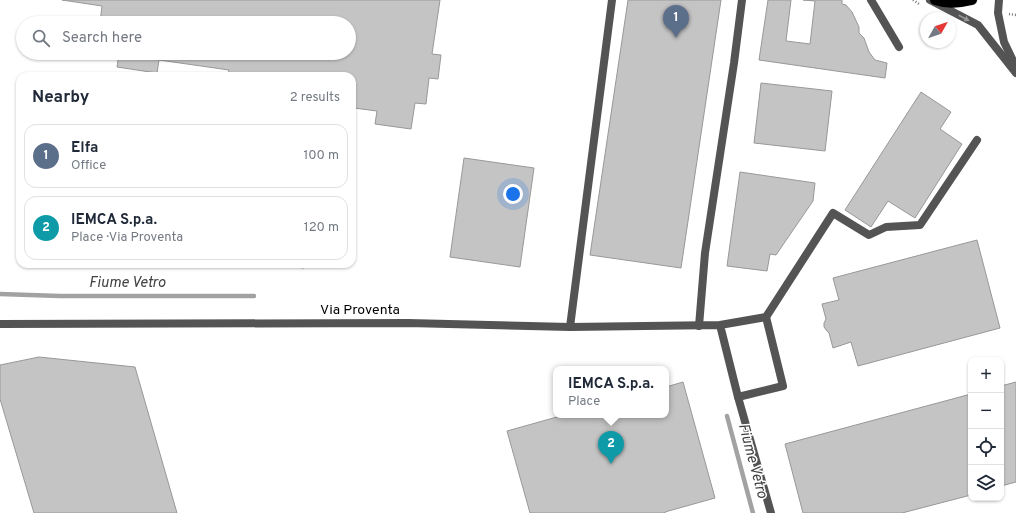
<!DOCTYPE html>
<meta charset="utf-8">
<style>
body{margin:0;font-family:Overpass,sans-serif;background:#f2f2f3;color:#1f2937}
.controls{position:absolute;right:12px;bottom:12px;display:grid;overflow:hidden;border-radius:8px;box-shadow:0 1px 3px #0004}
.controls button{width:36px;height:36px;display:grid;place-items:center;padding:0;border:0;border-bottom:1px solid #e0e1e3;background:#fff;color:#1f2937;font:20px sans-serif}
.compass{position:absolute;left:920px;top:12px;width:36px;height:36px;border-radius:50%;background:#fff;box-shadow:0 1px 3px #0004;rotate:50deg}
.you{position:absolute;left:513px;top:194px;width:14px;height:14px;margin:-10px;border:3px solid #fff;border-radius:50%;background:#1a73e8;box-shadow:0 0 0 6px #1a73e833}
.badge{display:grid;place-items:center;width:26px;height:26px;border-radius:50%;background:#2563eb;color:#fff;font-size:13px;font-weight:700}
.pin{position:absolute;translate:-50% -33px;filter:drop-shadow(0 1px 2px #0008)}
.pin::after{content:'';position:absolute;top:21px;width:14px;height:12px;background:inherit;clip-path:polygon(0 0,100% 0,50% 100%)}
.popup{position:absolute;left:553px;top:366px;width:116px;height:52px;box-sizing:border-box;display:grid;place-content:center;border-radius:8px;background:#fff;filter:drop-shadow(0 1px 3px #0005);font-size:13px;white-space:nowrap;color:#747a83}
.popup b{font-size:15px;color:#1f2937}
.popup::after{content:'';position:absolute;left:50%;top:100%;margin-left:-8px;border:8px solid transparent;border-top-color:#fff}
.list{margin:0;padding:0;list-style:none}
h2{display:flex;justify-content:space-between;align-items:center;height:52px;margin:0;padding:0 16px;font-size:17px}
h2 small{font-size:13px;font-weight:400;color:#747a83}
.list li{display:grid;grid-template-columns:26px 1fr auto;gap:12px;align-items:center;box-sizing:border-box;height:64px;margin:0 8px 8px;padding:0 8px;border:1px solid #e0e1e3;border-radius:12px}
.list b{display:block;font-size:15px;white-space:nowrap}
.list p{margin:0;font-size:13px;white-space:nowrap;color:#747a83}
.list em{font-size:13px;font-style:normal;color:#747a83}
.icon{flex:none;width:22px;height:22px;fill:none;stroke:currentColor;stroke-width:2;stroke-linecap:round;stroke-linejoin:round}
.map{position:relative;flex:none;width:1016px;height:513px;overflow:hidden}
.search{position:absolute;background:#fff;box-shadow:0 1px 3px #0004;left:16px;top:16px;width:340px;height:44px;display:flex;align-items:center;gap:10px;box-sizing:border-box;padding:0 14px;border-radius:22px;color:#747a83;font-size:15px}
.panel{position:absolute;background:#fff;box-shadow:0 1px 3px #0004;left:16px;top:72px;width:340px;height:196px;border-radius:12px}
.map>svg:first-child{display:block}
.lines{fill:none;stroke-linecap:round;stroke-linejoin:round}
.stream{stroke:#a2a2a2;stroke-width:4.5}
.building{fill:#c4c4c4;stroke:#989898}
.primary-casing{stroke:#dbdbdb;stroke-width:11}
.path{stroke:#767676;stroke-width:2.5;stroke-dasharray:1 2;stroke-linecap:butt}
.lane{stroke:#545454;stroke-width:8}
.street{stroke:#545454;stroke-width:8}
.primary{stroke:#000;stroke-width:10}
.oneway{fill:#989898}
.labels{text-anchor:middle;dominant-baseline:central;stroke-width:3;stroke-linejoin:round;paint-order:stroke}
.street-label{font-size:14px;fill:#000;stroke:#fff}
.water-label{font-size:15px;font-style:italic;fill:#434343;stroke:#fff}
</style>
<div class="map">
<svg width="1016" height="513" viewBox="0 0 1016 513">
<rect width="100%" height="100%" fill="#fff"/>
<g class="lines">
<g class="stream">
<polyline points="0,294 60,296 254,296"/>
<polyline points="727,416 753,513"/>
</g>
</g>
<g class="building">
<polygon points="62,0 440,0 432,54 441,55 438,79 429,78 426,104 415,103 411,129 375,124 377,111 354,108 352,120 352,76 228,76 229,70 159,60 157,73 117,67 119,53 349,53 349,23 100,23 102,6"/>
<polygon points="628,0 721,0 681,268 590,255"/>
<polygon points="768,0 791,0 786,41 810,44 815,1 803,0 842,0 842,4 846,5 852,12 859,27 859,33 864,38 869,52 875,60 887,63 885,78 759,60"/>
<polygon points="761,83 832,91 825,151 754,143"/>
<polygon points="921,92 951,112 940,129 962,144 915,218 888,201 871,227 845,210"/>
<polygon points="464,158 534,168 520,267 450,257"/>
<polygon points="740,172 815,183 813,201 776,255 770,254 767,271 727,266"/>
<polygon points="977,240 1000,328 858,366 851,342 833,348 829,333 827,331 824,327 824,323 826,319 822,304 839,300 833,278"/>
<polygon points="271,264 304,264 304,268"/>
<polygon points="39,357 135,367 177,513 34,513 0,399 0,365"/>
<polygon points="683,382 715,498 665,512 665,513 530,513 507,431 564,415 666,415 666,387"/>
<polygon points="1016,382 1016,482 1001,486 1001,386"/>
<polygon points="971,394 971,495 902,513 803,513 785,444"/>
</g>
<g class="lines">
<defs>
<path id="primary" d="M935,0C947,4 960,3 972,0"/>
</defs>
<use href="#primary" class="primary-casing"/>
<g class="path">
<polyline points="913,0 919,4"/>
<polyline points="1009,14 1016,15"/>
</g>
<g class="lane">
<polyline points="871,0 899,47"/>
<polyline points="766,317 833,213 869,235 886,227 920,225 977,140"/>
<polyline points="699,326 705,253 734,63 742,0"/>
<polyline points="570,327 612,0"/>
<polyline points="738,397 771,513"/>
</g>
<g class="street">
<polyline points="930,0 978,25 1016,73"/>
<polyline points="999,0 998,13 1004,42 1016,67"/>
<polyline points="0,324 408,323 570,327 720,325 766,317 783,386 738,397 720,325"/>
</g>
<use href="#primary" class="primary"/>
</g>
<defs><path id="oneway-solid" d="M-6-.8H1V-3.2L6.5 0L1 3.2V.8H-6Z"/></defs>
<use class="oneway" href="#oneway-solid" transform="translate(964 18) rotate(28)"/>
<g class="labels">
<g class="street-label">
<text x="360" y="310">Via Proventa</text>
</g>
<g class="water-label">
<text x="127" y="283">Fiume Vetro</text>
<text transform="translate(752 461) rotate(75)">Fiume Vetro</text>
</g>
</g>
</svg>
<div class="controls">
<button>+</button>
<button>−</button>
<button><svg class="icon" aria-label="locate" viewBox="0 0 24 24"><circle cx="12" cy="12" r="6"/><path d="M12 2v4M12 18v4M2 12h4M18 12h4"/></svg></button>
<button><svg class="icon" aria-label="layers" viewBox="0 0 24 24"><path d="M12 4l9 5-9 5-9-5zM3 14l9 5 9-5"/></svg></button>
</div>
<svg class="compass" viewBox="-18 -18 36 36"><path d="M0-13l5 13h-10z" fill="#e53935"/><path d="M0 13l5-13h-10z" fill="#747a83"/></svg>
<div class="you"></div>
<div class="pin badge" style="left:676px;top:38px;background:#5c6f8a">1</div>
<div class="pin badge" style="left:611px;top:464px;background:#0f9aa8">2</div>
<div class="popup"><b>IEMCA S.p.a.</b>Place</div>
<div class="search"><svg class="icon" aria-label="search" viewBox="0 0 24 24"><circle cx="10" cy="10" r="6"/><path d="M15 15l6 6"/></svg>Search here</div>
<section class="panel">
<h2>Nearby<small>2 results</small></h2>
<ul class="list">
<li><span class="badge" style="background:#5c6f8a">1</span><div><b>Elfa</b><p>Office</p></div><em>100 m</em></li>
<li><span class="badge" style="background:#0f9aa8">2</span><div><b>IEMCA S.p.a.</b><p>Place · Via Proventa</p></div><em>120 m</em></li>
</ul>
</section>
</div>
